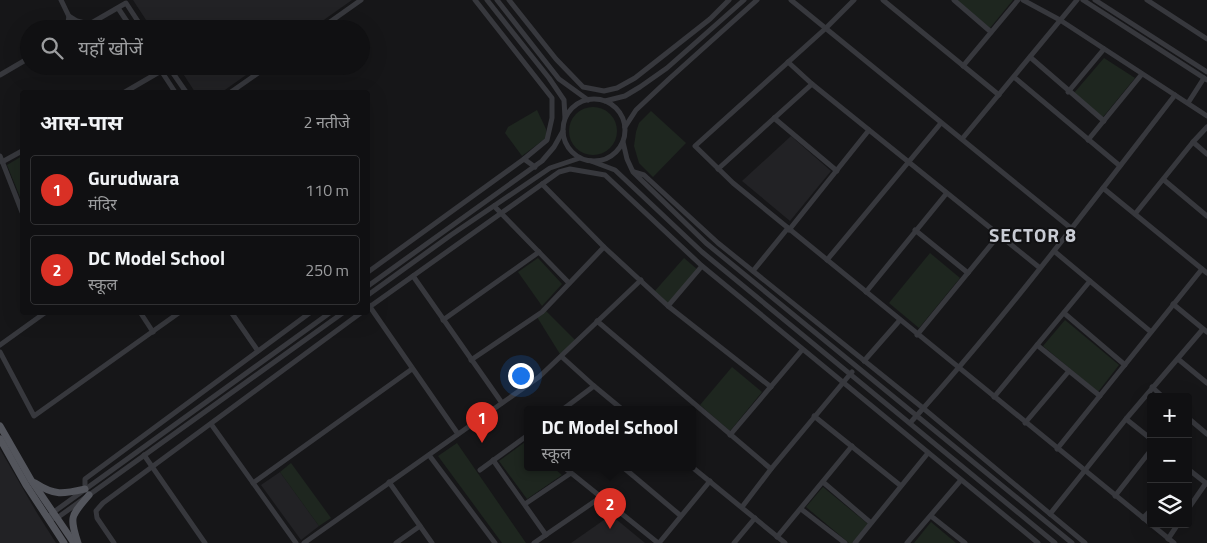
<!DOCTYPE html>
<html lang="hi">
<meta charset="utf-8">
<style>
body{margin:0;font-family:"Titillium Web","Noto Sans Devanagari",sans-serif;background:#1e1e20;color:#f1f3f6}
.controls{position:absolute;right:15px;bottom:15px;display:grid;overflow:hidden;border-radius:5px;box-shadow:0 5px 20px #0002}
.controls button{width:45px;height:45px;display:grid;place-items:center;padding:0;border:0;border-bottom:1px solid #303032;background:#101012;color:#f1f3f6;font:25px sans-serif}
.you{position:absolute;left:520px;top:375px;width:18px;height:18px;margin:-12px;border:4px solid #fff;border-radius:50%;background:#1a73e8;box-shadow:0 0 0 8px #1a73e833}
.badge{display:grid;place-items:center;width:32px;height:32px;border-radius:50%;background:#d93025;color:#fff;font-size:16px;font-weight:700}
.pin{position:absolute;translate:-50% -41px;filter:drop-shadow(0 1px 2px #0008)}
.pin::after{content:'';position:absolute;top:26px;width:18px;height:15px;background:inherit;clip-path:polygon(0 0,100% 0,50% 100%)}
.popup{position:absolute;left:524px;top:406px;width:172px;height:65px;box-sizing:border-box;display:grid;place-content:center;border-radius:5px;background:#101012;filter:drop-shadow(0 1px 4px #0005);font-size:16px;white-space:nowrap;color:#9c9d9f}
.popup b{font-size:19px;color:#f1f3f6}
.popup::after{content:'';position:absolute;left:50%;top:100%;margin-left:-10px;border:10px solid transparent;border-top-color:#101012}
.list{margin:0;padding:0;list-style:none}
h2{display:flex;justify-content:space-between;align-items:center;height:65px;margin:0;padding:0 20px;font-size:21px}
h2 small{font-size:16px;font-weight:400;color:#9c9d9f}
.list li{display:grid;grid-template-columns:32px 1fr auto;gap:15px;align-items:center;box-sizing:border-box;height:70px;margin:0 10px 10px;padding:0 10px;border:1px solid #303032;border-radius:5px}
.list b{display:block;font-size:19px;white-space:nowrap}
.list p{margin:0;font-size:16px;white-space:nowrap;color:#9c9d9f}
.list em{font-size:16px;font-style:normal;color:#9c9d9f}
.icon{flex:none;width:28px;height:28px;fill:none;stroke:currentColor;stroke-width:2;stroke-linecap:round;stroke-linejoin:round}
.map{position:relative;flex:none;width:1207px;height:543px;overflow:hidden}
.search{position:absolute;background:#101012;box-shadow:0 5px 20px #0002;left:20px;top:20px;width:350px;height:55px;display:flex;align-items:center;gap:12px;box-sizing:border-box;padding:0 18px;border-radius:28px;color:#9c9d9f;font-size:19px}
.panel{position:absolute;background:#101012;box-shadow:0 5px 20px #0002;left:20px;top:90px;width:350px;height:225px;border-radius:5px}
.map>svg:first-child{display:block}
.built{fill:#222225}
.green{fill:#1e261f}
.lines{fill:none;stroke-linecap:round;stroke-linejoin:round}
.minor{stroke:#37383d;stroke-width:5}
.major{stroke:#53555c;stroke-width:7}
.labels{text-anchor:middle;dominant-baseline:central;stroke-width:4;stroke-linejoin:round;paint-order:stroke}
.district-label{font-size:19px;font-weight:bold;letter-spacing:1px;fill:#c9ccd4;stroke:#111113}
</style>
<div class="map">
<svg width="1207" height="543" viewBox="0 0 1207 543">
<rect width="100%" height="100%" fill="#161618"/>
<g class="built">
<polygon points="133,0 352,0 311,29 152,29"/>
<polygon points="178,66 259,66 222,92 195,92"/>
<polygon points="791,136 831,171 790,221 742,181"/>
<polygon points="0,449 37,513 56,543 0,543"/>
<polygon points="280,472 319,526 301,540 261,485"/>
<polygon points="611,515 645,543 571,543"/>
</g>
<g class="green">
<polygon points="957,0 1013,0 990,28"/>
<polygon points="1104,58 1135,78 1103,117 1074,93"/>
<circle cx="593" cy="131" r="24"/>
<polygon points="537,110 546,129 546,138 522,156 505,133 508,127"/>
<polygon points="651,111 686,143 653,177 639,163 634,146 636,132 639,123"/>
<polygon points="22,156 22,202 7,165"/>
<polygon points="930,253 960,278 919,328 889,303"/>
<polygon points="538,258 562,284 542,306 518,272"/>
<polygon points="684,258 698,270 667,304 654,292"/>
<polygon points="545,310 576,341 560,354 537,317"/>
<polygon points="1065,320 1119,365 1098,392 1043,346"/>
<polygon points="732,367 762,392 730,431 700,405"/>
<polygon points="525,442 527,444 528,468 554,468 562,475 527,499 499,461"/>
<polygon points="457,443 526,543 502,543 438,456"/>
<polygon points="291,463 331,518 319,526 280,472"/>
<polygon points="823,487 868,524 852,543 849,543 806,507"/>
<polygon points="931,522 956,543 914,543"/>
</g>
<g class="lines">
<g class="minor">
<polyline points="61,0 75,29"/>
<polyline points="475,0 552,98 552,118 547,140 524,159"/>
<polyline points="487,0 549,78 564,100 565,118"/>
<polyline points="497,0 559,79 588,100"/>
<polyline points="509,0 556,59 583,87 604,91 617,88 635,78 710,19 729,0"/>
<polyline points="791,0 1072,229"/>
<polyline points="854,0 826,28 695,146 733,183 1174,543"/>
<polyline points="883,0 999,95"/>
<polyline points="954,0 991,32"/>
<polyline points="1023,0 1060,20 1207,116"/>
<polyline points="1083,0 1207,80"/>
<polyline points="1095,0 1207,72"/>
<polyline points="1147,0 1207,39"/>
<polyline points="118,8 132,29"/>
<polyline points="67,29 69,16 77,21 89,24"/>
<polyline points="81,29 126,3 143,29"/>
<polyline points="320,29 361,0"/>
<polyline points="1030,57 1104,121"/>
<polyline points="788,62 812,84 1040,268"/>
<polyline points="158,66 175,92"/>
<polyline points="168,66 186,92"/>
<polyline points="963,66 1018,0"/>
<polyline points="0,75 29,58"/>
<polyline points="1014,77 1120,166"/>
<polyline points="125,92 161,71"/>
<polyline points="231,92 268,66"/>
<polyline points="1068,92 1104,49"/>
<circle cx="594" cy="130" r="31"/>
<polyline points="605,101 625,96 640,87 667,68 744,0"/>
<polyline points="1188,103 1204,78"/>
<polyline points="774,118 837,171"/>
<polyline points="625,127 636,110 669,79 757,0"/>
<polyline points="962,139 1077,0"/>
<polyline points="1088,140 1142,74"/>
<polyline points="623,142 627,159 633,172 706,243 1072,543"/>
<polyline points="1193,142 1207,154"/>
<polyline points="0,156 22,212"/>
<polyline points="591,161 615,170 702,252 1055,543"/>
<polyline points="2,162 22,151"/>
<polyline points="718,169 812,84"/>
<polyline points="634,172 644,175 718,243 923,408 1085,543"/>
<polyline points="1164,180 1207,216"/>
<polyline points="542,184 604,247 668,306 771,387"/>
<polyline points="1103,188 1207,273"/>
<polyline points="494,206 569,283"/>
<polyline points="1135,214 1193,142 1207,127"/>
<polyline points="789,230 869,130"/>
<polyline points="915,230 968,273"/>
<polyline points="1054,251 1151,332"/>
<polyline points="827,260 941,123"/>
<polyline points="753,271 788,228"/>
<polyline points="368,272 524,159 535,167"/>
<polyline points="413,276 502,403"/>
<polyline points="368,286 542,161 554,147 563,131"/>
<polyline points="866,292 946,194"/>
<polyline points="368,295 451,235 550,168 580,158"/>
<polyline points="368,304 458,434"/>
<polyline points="1173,304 1207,332"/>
<polyline points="668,306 702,266"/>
<polyline points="368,308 559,172 570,169 605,175 702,266 1038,543"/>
<polyline points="140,312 153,332"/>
<polyline points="231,312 258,351"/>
<polyline points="1064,313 1125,365"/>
<polyline points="443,320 539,252"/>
<polyline points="597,321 771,469"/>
<polyline points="917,335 999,235"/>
<polyline points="0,345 46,312"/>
<polyline points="1037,345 1100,396"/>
<polyline points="0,352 34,416 180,312"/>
<polyline points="562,357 594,386 623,410"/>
<polyline points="1178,359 1207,383"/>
<polyline points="471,360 542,312 604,247"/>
<polyline points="864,361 900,320"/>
<polyline points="1152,387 1163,397"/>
<polyline points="994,397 1090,281"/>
<polyline points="562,410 594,386"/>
<polyline points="814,416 901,486"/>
<polyline points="1188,418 1207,434"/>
<polyline points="1126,419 1151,439"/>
<path d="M910,423C1004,319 1089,206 1175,95"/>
<polyline points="1025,423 1069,371"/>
<polyline points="211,424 296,543"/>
<polyline points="730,435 802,350"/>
<polyline points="1057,449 1202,269"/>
<polyline points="144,455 205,543"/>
<polyline points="429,455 495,543"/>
<polyline points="493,460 546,535"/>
<polyline points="692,467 785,543"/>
<polyline points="565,468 658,543"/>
<polyline points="624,468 681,516"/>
<polyline points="1188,469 1207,484"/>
<polyline points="480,470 528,435"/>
<polyline points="389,482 432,543"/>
<polyline points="823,482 871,523"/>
<polyline points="253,483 412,369"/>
<polyline points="85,489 85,479 311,312"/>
<polyline points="1115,496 1151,450"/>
<polyline points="525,504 571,473"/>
<polyline points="742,507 771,469 852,372"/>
<polyline points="801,509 845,543"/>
<polyline points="1188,509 1206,483"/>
<polyline points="51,514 331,312"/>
<polyline points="1050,514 1126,419 1203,329"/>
<polyline points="931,516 965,543"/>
<polyline points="1143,518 1151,510"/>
<polyline points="48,519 57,518 344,312"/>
<polyline points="777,537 852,446"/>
<polyline points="1168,539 1178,524"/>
<polyline points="114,543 97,518 96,511 103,503 362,312"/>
<polyline points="304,543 539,377 641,280"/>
<polyline points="396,543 420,526"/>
<polyline points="534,543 601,497"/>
<polyline points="659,543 710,481"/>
<polyline points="734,543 755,518"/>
<polyline points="855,543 928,453"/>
<polyline points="907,543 961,480"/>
</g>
<g class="major">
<polyline points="0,426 31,480 74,543"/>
<polyline points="0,439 26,485 64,543"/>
<path d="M35,483C55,496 63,494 85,489"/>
<path d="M78,543C69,516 71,516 89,495"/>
</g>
</g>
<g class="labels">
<g class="district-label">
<text x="1033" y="234">SECTOR 8</text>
</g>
</g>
</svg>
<div class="controls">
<button>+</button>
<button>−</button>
<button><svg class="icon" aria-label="layers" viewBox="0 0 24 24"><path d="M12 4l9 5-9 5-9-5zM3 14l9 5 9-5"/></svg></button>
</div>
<div class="you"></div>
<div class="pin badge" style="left:482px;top:443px">1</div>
<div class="pin badge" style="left:610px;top:529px">2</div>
<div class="popup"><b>DC Model School</b>स्कूल</div>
<div class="search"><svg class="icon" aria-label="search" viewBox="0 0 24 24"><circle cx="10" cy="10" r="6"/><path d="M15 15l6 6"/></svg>यहाँ खोजें</div>
<section class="panel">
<h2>आस-पास<small>2 नतीजे</small></h2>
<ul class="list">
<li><span class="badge">1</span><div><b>Gurudwara</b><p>मंदिर</p></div><em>110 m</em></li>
<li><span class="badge">2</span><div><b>DC Model School</b><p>स्कूल</p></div><em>250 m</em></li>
</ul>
</section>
</div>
